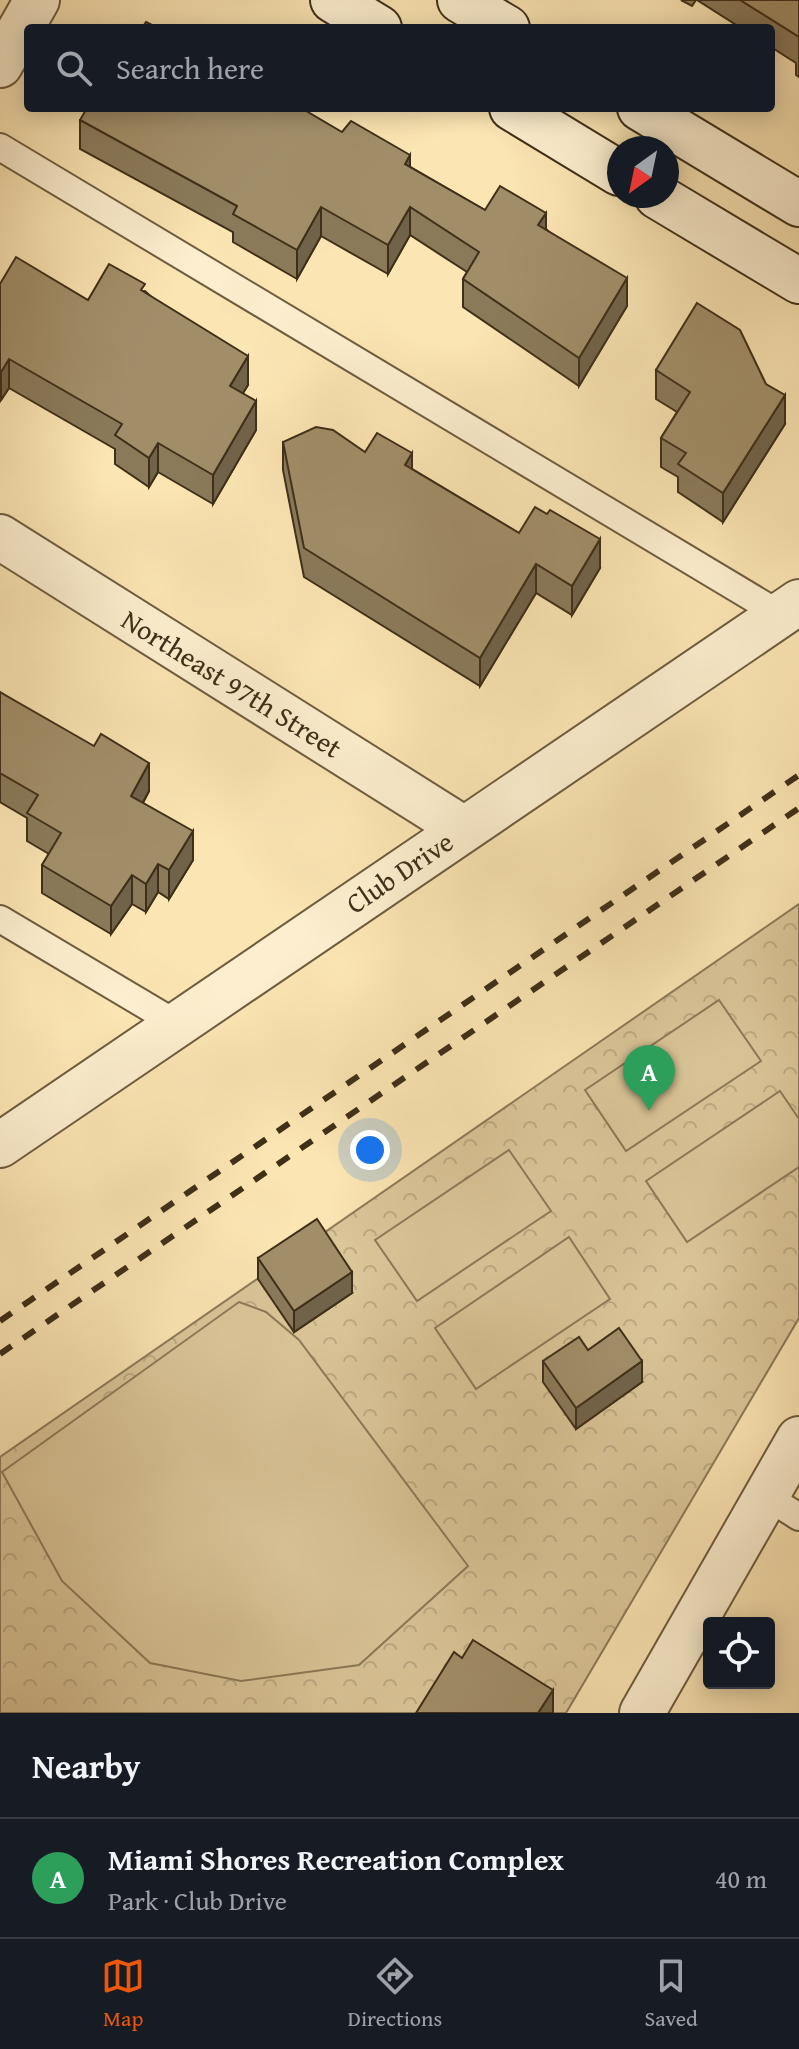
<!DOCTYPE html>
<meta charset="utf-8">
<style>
body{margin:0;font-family:"Gentium Book Plus",serif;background:#242831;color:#f1f3f6}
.controls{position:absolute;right:24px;bottom:24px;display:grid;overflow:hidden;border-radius:8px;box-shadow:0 4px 20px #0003}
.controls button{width:72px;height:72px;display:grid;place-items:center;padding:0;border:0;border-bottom:2px solid #363941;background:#171b24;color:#f1f3f6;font:40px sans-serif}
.compass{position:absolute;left:607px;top:136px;width:72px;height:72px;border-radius:50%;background:#171b24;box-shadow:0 4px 20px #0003;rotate:213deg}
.you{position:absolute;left:370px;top:1150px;width:28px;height:28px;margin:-20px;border:6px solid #fff;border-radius:50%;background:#1a73e8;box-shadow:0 0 0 12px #1a73e833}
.badge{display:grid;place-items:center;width:52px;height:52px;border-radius:50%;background:#ea580c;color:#fff;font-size:26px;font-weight:700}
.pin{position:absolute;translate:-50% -66px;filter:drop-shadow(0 2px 4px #0008)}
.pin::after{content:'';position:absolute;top:42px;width:28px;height:24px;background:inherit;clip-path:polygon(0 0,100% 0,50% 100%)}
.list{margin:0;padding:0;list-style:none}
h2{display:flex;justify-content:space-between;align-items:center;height:104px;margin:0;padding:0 32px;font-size:34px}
h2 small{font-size:26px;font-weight:400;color:#9ea1a6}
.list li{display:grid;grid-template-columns:52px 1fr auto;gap:24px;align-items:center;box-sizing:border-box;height:120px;padding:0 32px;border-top:2px solid #363941}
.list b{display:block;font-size:30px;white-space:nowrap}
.list p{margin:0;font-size:26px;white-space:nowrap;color:#9ea1a6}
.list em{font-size:26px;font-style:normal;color:#9ea1a6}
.icon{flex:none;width:44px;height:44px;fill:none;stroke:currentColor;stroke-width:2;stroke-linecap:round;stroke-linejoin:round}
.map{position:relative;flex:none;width:799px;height:1713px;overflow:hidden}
.search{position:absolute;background:#171b24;box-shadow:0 4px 20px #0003;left:24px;right:24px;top:24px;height:88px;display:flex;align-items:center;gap:20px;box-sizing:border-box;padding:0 28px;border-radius:8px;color:#9ea1a6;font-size:30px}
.sheet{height:224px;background:#171b24}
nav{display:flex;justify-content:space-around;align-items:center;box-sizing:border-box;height:112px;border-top:2px solid #363941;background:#171b24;font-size:22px;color:#9ea1a6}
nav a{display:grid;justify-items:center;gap:4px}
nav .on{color:#ea580c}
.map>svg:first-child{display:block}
.park{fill:url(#park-crowns);stroke:#8d7a59;stroke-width:2}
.pitch{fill:#dbc699;stroke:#8d7a59;stroke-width:2}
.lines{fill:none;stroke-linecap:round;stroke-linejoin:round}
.lane-casing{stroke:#6e5c40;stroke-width:30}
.street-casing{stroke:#6e5c40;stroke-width:48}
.secondary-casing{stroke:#3f2f19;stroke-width:48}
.lane{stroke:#fceece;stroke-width:26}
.street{stroke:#fceece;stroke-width:44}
.secondary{stroke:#fceece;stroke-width:44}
.rail{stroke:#3f2f19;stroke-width:6;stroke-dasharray:14 14;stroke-linecap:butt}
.wall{fill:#8a7a5a;stroke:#3f2f19;stroke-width:2}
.shaded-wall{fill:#71634a;stroke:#3f2f19;stroke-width:2}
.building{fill:#a18e69;stroke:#3f2f19;stroke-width:2}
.labels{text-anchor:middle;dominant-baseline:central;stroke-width:6;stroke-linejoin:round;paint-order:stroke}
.street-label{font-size:28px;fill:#3f2f19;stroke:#fceece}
</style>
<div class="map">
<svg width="799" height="1713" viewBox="0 0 799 1713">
<defs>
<pattern id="park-crowns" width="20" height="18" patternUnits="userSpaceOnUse" patternTransform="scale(2)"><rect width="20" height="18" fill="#dbc699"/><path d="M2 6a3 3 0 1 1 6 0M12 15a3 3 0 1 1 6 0" fill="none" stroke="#bdaa83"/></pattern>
</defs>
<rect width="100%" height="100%" fill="#fbe5b3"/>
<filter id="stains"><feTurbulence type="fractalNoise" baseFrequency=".0025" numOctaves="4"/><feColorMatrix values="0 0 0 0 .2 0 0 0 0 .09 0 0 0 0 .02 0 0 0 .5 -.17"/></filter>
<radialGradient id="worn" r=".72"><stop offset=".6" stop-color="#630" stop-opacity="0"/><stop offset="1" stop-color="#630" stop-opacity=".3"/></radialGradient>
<polygon class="park" points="799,904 799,1318 566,1713 0,1713 0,1457"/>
<g class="pitch">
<polygon points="719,1000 761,1061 626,1151 585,1090"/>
<polygon points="780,1091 799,1119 799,1167 687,1242 646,1181"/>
<polygon points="509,1150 551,1211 417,1301 375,1240"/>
<polygon points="569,1237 610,1299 476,1389 435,1328"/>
<polygon points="239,1302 266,1312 299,1340 468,1566 359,1665 241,1681 150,1663 62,1581 2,1472"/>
</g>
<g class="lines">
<defs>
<g id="lane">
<polyline points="0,147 781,615"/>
<polyline points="0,919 175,1023"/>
<polyline points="766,1496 799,1517"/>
</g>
<g id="street">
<polyline points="0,65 37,0"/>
<polyline points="0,537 464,829"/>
<polyline points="0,1145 799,602"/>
<polyline points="642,1713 799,1439"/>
</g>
<g id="secondary">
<polyline points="333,0 379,28"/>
<polyline points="460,0 507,28"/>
<polyline points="512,108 619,173"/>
<polyline points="640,108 799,204"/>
<polyline points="657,196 799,281"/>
</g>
</defs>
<use href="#lane" class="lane-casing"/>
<use href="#street" class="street-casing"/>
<use href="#secondary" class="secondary-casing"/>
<use href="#lane" class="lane"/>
<use href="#street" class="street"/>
<use href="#secondary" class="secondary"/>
<g class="rail">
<polyline points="0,1321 799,775"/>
<polyline points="0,1354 799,808"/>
</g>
</g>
<g class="wall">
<polygon points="681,0 696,0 692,6"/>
<polygon points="697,0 799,0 799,77 796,75 796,63 771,47 771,28 741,28"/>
<polygon points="80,120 342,132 410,167 485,210 546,229 627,306 579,386 463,307 463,279 467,272 410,235 388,274 321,236 297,279 233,242 233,232 80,149"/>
<polygon points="0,284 88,300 145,291 248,385 243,393 256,430 213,504 158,472 149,487 115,464 115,449 9,388 1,400 0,400"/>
<polygon points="656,370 785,424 723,522 678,492 678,477 661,467 661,438 677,412 656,399"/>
<polygon points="283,442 365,452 412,469 519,533 600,568 572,615 536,593 480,686 304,577 283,470"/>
<polygon points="0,692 149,791 143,803 193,860 169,899 158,892 146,912 132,904 111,934 42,893 42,865 49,854 27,841 27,818 0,802"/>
<polygon points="258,1258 352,1293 294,1332 258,1279"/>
<polygon points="543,1361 642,1382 576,1429 543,1382"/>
</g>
<g class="shaded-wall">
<polygon points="410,155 410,184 405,164"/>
<polygon points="321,207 321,236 297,279 297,250"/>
<polygon points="410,207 410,235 388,274 388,245"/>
<polygon points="546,213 546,241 538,225"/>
<polygon points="627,278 627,306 579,386 579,358"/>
<polygon points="248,356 248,385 230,414 230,386"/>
<polygon points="9,359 9,388 1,400 1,372"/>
<polygon points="785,395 785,424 723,522 723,493"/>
<polygon points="256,401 256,430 213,504 213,475"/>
<polygon points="158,443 158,472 149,487 149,458"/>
<polygon points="412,453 412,482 405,465"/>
<polygon points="600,539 600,568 572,615 572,586"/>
<polygon points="536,564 536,593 480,686 480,658"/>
<polygon points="149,763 149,791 131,824 131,796"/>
<polygon points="193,831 193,860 169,899 169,870"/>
<polygon points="158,864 158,892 146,912 146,884"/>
<polygon points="132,875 132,904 111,934 111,906"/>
<polygon points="352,1272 352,1293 294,1332 294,1311"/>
<polygon points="642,1361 642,1382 576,1429 576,1408"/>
<polygon points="553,1690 553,1713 538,1713"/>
</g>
<g class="building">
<polygon points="740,0 799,0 799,37"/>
<polygon points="146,22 158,28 142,28"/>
<polygon points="87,108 301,108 342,132 351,121 410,155 405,164 485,210 500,186 546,213 538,225 627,278 579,358 463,279 479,252 410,207 388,245 321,207 297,250 233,214 237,206 80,120"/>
<polygon points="16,257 88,300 109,264 145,284 141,290 248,356 230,386 256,401 213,475 158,443 149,458 115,435 122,424 9,359 1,372 0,371 0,284"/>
<polygon points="697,303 740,330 766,384 785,395 723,493 678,464 686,453 661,438 690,392 656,370"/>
<polygon points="316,427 333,430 365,452 377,433 412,453 405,465 519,533 535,507 547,514 550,510 600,539 572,586 536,564 480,658 304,548 283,442"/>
<polygon points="0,692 94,746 101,734 149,763 131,796 193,831 169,870 158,864 146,884 132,875 111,906 42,865 61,833 27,813 38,795 0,773"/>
<polygon points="317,1219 352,1272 294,1311 258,1258"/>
<polygon points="619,1328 642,1361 576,1408 543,1361 579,1337 588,1350"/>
<polygon points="473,1640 553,1690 538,1713 416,1713 454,1652 462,1658"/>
</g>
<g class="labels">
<g class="street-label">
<text transform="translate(232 683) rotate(32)">Northeast 97th Street</text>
<text transform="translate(399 872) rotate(-34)">Club Drive</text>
</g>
</g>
<rect width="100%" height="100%" filter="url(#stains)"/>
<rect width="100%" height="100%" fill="url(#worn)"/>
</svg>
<div class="controls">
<button><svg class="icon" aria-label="locate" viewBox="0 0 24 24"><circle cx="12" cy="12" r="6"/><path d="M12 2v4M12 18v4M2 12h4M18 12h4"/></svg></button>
</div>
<svg class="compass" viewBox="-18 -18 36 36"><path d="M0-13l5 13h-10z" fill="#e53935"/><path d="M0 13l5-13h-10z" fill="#9ea1a6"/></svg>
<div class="you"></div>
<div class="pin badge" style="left:649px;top:1111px;background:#2e9e5b">A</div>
<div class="search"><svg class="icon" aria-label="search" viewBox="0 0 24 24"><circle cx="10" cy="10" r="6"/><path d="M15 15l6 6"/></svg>Search here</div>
</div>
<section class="sheet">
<h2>Nearby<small></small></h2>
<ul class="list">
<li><span class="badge" style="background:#2e9e5b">A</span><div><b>Miami Shores Recreation Complex</b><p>Park · Club Drive</p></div><em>40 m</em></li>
</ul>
</section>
<nav>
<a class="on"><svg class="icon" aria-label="map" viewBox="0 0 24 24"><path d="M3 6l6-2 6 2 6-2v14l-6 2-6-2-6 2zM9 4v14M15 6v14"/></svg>Map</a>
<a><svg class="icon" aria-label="directions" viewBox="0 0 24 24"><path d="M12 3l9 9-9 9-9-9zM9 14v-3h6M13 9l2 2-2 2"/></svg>Directions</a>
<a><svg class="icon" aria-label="saved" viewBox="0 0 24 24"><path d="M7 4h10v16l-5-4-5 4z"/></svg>Saved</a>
</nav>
